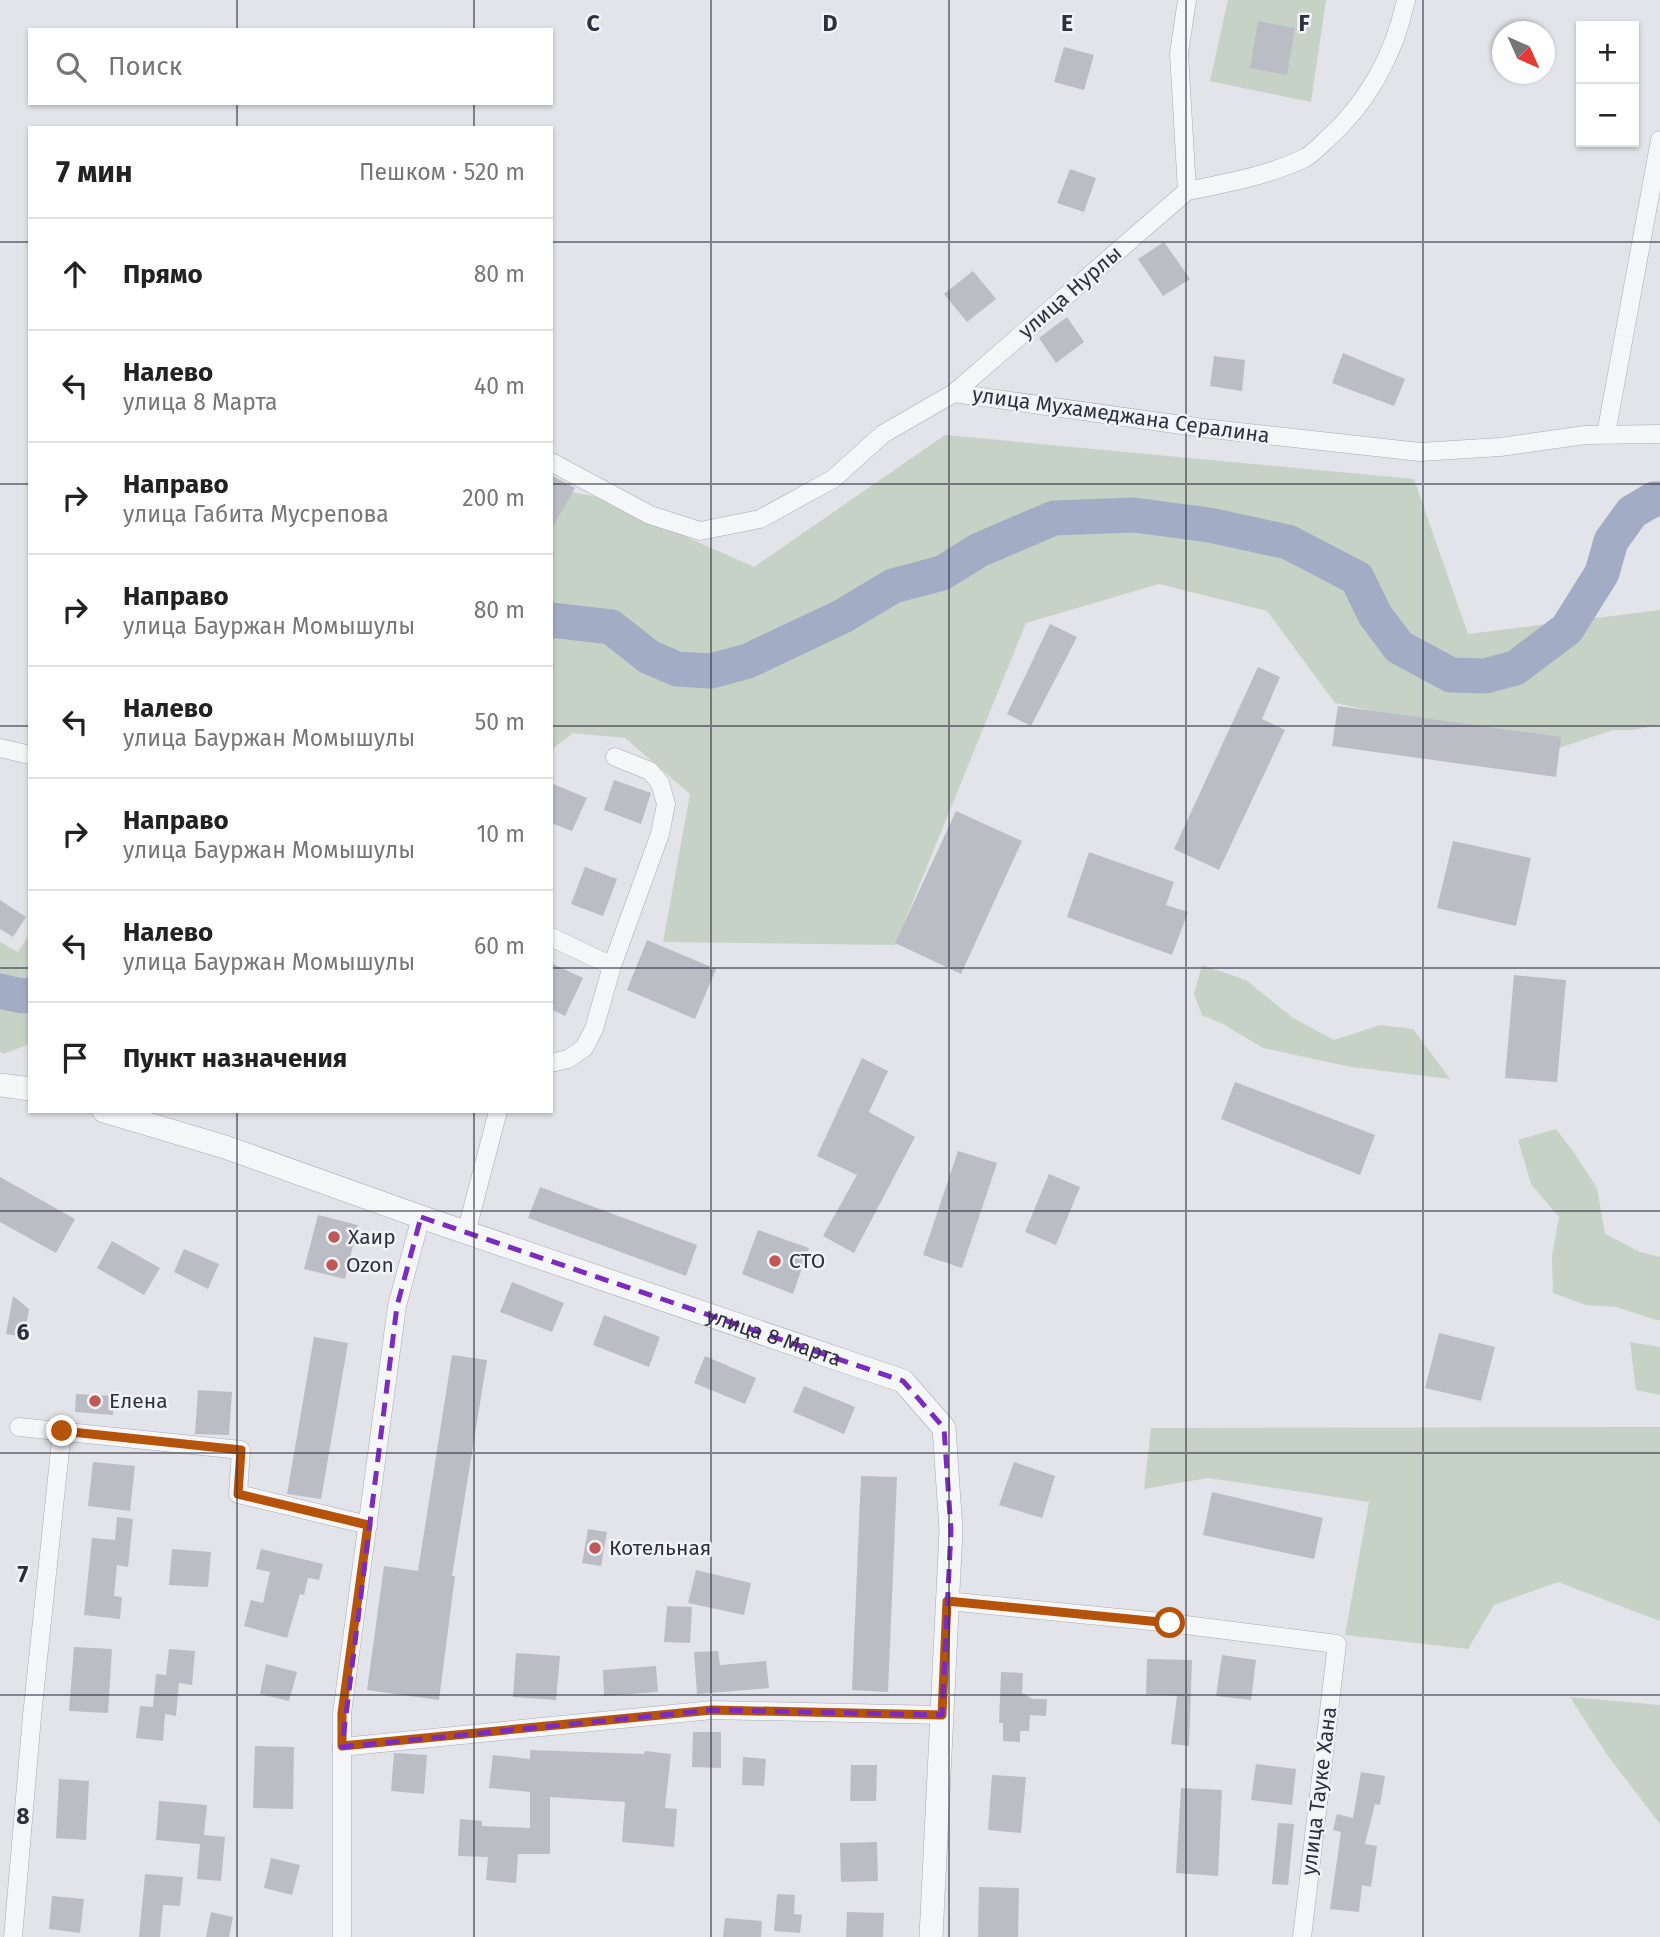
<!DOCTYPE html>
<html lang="ru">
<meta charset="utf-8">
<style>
body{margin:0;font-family:"Fira Sans",sans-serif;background:#f6f6f6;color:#222}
.controls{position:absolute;right:21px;top:21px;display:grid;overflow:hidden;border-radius:0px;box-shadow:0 2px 5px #0004}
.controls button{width:63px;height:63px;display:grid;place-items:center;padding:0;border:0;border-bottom:2px solid #e0e0e0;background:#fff;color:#222;font:35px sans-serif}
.compass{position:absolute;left:1492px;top:21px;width:63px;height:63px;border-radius:50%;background:#fff;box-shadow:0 2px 5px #0004;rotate:135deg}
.stop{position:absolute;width:21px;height:21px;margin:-16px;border:5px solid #b45309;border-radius:50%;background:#fff}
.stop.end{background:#b45309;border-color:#fff;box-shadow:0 2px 7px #0008}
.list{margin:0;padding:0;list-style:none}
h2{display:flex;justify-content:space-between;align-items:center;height:91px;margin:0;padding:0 28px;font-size:30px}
h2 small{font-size:23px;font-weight:400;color:#767676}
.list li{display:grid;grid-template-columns:46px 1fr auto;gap:21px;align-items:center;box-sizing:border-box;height:112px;padding:0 28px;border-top:2px solid #e0e0e0}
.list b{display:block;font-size:26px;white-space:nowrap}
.list p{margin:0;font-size:23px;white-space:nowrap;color:#767676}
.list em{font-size:23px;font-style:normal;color:#767676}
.icon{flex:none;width:38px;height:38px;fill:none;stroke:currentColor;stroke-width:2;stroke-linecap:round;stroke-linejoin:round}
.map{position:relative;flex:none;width:1660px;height:1937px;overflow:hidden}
.search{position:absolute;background:#fff;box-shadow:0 2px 5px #0004;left:28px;top:28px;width:525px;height:77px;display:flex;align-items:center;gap:18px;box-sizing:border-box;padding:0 24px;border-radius:0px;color:#767676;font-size:26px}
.panel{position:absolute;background:#fff;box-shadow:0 2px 5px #0004;left:28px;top:126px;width:525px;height:987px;border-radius:0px}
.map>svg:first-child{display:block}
.green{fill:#c6d2c5}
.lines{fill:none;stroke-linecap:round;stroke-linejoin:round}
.river{stroke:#a2adc5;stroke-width:35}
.building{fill:#bbbdc5}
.minor-casing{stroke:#a9aab3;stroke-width:19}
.tertiary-casing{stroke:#a9aab3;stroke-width:24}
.minor{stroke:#f5f6f8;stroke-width:18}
.tertiary{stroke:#f5f6f8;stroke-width:23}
.route{stroke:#b45309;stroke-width:9}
.marked{fill:none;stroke:#7b2cbf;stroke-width:5;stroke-dasharray:14 9;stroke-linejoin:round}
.grid{fill:none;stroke:#2d303f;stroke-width:2;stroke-opacity:0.55}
.poi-dot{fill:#bf5857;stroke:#f2f3f7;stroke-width:2.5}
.labels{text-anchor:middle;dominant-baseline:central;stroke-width:5;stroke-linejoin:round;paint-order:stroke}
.street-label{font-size:21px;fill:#2d303f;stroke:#f2f3f7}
.poi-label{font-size:21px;fill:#2d303f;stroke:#f2f3f7;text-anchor:start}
.grid-label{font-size:23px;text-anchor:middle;font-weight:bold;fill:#2d303f;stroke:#f2f3f7;stroke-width:5;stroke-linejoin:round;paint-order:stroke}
</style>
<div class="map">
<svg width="1660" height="1937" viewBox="0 0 1660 1937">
<rect width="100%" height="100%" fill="#e3e4e9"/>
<g class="green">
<polygon points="1228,0 1326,0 1311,102 1210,81"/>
<polygon points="945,435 1414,479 1468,634 1660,610 1660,725 1633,730 1613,730 1556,749 1335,703 1267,611 1159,584 1026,623 895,945 663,942 690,794 625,738 573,733 551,750 551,488 597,497 754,567"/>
<polygon points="30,933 30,1044 3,1054 0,1051 0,942 18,952"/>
<polygon points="1202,965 1246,980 1293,1018 1334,1040 1380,1025 1413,1029 1450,1079 1351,1067 1263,1048 1223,1024 1202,1015 1194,994"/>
<polygon points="1556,1129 1573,1151 1597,1188 1605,1234 1640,1252 1660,1257 1660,1321 1616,1307 1586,1305 1553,1293 1552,1256 1559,1217 1531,1184 1518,1140"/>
<polygon points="1630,1342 1660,1347 1660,1395 1636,1390"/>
<polygon points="1660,1427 1660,1621 1558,1582 1494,1605 1468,1649 1345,1635 1369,1502 1208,1478 1144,1489 1151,1428"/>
<polygon points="1570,1697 1660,1705 1660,1824 1608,1756"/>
</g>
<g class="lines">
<g class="river">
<polyline points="551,620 611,627 649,657 677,669 711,671 748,661 843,616 893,586 942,573 979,550 1054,518 1134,515 1209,525 1288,542 1357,578 1375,615 1399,647 1451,675 1485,676 1515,668 1567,629 1602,573 1611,541 1632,512 1654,499 1660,499"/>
<polyline points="0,991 22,996 30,995"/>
</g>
</g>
<g class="building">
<polygon points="1258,21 1295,28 1287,75 1250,68"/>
<polygon points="1064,47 1094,55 1084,90 1054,82"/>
<polygon points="1070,169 1096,178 1084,212 1057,203"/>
<polygon points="1164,242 1190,279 1163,296 1138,259"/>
<polygon points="973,271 996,299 967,322 944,294"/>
<polygon points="1067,317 1084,342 1056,363 1039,338"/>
<polygon points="1343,353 1405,379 1394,406 1332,383"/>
<polygon points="1214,356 1245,360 1242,391 1210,386"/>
<polygon points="551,475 575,488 551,530"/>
<polygon points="1050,624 1077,637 1031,726 1007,714"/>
<polygon points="1258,667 1280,677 1262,719 1285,730 1219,870 1174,849"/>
<polygon points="1338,706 1561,737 1556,777 1332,746"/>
<polygon points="614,780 651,793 641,824 604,810"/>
<polygon points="551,783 587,798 572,831 551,823"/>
<polygon points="956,811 1022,841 961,974 895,943"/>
<polygon points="1453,841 1531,858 1516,926 1437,908"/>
<polygon points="1089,852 1174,882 1166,905 1188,912 1172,955 1067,917"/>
<polygon points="585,867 617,879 603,916 571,904"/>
<polygon points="0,900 26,917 13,937 0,929"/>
<polygon points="647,940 716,969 695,1019 627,990"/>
<polygon points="551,963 583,978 565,1016 551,1009"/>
<polygon points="1514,975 1566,980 1557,1082 1505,1078"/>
<polygon points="862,1058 888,1071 869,1112 915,1137 854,1253 823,1236 857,1175 817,1156"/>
<polygon points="1235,1082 1375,1135 1360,1175 1221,1119"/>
<polygon points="958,1151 997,1163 962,1268 923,1255"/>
<polygon points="1049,1174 1080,1187 1056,1245 1025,1232"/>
<polygon points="0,1177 75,1219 56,1253 0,1222"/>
<polygon points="540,1187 697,1245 686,1276 528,1218"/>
<polygon points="318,1215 358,1225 345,1279 304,1269"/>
<polygon points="758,1230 809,1248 793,1294 742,1274"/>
<polygon points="112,1241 160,1268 144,1295 97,1268"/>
<polygon points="184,1249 219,1264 208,1289 174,1272"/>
<polygon points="512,1282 564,1303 552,1332 500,1312"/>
<polygon points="13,1296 29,1309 24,1337 6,1334"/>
<polygon points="604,1315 660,1337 649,1367 593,1345"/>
<polygon points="1439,1333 1495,1347 1481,1401 1425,1388"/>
<polygon points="314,1337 348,1343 321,1499 287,1494"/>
<polygon points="452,1355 487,1360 452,1576 455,1576 439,1700 367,1690 384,1566 418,1571"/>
<polygon points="705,1356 756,1378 745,1404 694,1383"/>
<polygon points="804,1386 855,1407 844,1434 793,1412"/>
<polygon points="198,1390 232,1392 229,1435 195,1434"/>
<polygon points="76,1394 114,1396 113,1415 75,1412"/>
<polygon points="93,1462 135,1466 130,1511 88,1506"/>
<polygon points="1014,1462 1055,1476 1042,1518 999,1505"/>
<polygon points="861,1476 897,1477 888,1692 852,1690"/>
<polygon points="1212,1492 1323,1518 1314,1559 1203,1535"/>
<polygon points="117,1517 133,1519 128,1567 117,1565 114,1596 122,1597 120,1619 84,1615 92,1538 115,1540"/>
<polygon points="588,1529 607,1532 601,1566 582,1563"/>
<polygon points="172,1549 211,1552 208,1587 169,1585"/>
<polygon points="261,1549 323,1564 319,1580 308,1578 304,1595 300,1594 287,1638 244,1626 251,1600 263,1603 270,1572 256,1569"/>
<polygon points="696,1570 751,1583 744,1615 688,1603"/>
<polygon points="667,1606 692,1607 690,1643 664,1642"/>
<polygon points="74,1647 112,1649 108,1713 69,1711"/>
<polygon points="169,1649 195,1651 192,1685 179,1683 176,1716 165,1714 163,1741 136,1738 140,1706 153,1707 156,1674 166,1675"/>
<polygon points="718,1651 720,1665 766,1661 769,1688 697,1694 694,1652"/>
<polygon points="516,1653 560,1656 556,1700 513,1697"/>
<polygon points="1222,1655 1256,1660 1251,1700 1216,1696"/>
<polygon points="1147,1659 1192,1660 1189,1746 1171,1744 1177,1696 1146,1694"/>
<polygon points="266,1664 297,1672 289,1701 260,1694"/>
<polygon points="656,1666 658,1692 604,1696 603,1670"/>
<polygon points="1001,1672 1023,1673 1022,1693 1033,1699 1047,1699 1046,1716 1030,1715 1029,1731 1020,1731 1020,1742 1003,1741 1003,1723 999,1723"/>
<polygon points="693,1732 721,1732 721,1768 692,1767"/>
<polygon points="255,1746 294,1747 293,1809 253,1808"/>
<polygon points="530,1750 644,1754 645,1751 671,1754 665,1808 677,1809 674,1847 622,1842 625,1802 550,1797 550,1854 518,1854 516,1883 486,1880 488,1857 458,1856 460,1819 482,1821 482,1826 530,1828 530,1792 489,1788 493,1755 530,1759"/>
<polygon points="394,1753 427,1755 424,1794 391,1791"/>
<polygon points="743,1757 766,1759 764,1786 742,1785"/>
<polygon points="1256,1764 1296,1769 1292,1805 1251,1800"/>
<polygon points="851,1765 877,1765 876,1801 850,1801"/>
<polygon points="1361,1772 1385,1776 1380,1805 1375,1804 1365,1844 1377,1846 1371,1887 1362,1885 1359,1912 1330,1909 1341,1832 1333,1830 1337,1814 1353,1818"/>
<polygon points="992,1775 1026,1777 1021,1833 988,1830"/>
<polygon points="59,1779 89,1781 86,1840 56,1838"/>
<polygon points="1181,1788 1222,1790 1218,1876 1176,1873"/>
<polygon points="159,1801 207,1805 204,1835 225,1837 221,1881 197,1879 200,1844 156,1840"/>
<polygon points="1278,1823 1294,1824 1288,1885 1272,1884"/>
<polygon points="877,1842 878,1881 841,1882 840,1843"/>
<polygon points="271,1858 300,1865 292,1895 264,1888"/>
<polygon points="145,1874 183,1877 180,1906 163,1905 160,1937 139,1937"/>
<polygon points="979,1887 1019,1888 1018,1937 978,1937"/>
<polygon points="777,1894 795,1895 794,1914 802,1915 800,1933 774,1931"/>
<polygon points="52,1896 84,1899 80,1933 49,1929"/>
<polygon points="211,1912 233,1917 229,1937 206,1937"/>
<polygon points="847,1912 884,1913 883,1937 846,1937"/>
<polygon points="725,1918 762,1921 761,1937 723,1937"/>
</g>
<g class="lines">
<defs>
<g id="minor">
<path d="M1187,191C1227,183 1267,176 1305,158C1312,154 1319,147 1325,141C1368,103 1394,55 1406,0"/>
<polyline points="954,393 1187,191 1179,53 1187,0"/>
<polyline points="1606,434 1660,140"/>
<polyline points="551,462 650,515 700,531 760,519 833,479 883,434 954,393 1203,428 1420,452 1500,447 1585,435 1660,434"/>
<polyline points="0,748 30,755"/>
<polyline points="551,937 612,966"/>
<polyline points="551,1063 568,1059 584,1048 594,1029 612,966 660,834 666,804 660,783 650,771 615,757"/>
<polyline points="466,1233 498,1111"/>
<polyline points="19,1427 241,1450 238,1494 368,1525"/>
<polyline points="947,1601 1170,1623 1337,1644 1302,1937"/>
<polyline points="342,1747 712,1710 942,1715"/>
<polyline points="13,1937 32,1716 62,1431"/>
<polyline points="342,1937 342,1713 397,1306 421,1217"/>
</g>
<g id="tertiary">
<polyline points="0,1085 30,1089"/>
<path id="s1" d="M104,1111L225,1147L421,1217L903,1381L944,1428L951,1530L931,1937"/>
</g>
</defs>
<use href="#minor" class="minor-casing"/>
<use href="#tertiary" class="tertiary-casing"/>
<use href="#minor" class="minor"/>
<use href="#tertiary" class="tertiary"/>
</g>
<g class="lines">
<polyline class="route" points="62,1431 241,1450 238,1494 368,1525 342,1713 342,1746 712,1710 942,1715 947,1601 1170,1623"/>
</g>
<path class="marked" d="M421,1217L903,1381L944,1428L951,1530L942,1715L712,1710L342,1747L397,1306Z"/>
<path class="grid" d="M237,0V30M474,0V30M711,0V1937M949,0V1937M1186,0V1937M1423,0V1937M237,103V128M474,103V128M0,242H30M551,242H1660M0,484H30M551,484H1660M0,726H30M551,726H1660M0,968H30M551,968H1660M237,1111V1937M474,1111V1937M0,1211H1660M0,1453H1660M0,1695H1660"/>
<g class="poi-dot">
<circle cx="334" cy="1237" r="7"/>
<circle cx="775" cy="1261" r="7"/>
<circle cx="332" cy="1265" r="7"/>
<circle cx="95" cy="1401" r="7"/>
<circle cx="595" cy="1548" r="7"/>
</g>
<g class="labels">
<g class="street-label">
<text transform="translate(1070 292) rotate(-41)">улица Нурлы</text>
<text transform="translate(1121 415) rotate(8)">улица Мухамеджана Сералина</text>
<text stroke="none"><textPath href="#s1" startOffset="707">улица 8 Марта</textPath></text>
<text transform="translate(1319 1791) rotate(-83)">улица Тауке Хана</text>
</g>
<g class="poi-label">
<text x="348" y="1237">Хаир</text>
<text x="789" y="1261">СТО</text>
<text x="346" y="1265">Ozon</text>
<text x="109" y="1401">Елена</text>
<text x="609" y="1548">Котельная</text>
</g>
</g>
<g class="grid-label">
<text x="593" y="31">C</text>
<text x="830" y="31">D</text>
<text x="1067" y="31">E</text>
<text x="1304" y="31">F</text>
<text x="23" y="1340">6</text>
<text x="23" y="1582">7</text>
<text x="23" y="1824">8</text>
</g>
</svg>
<div class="controls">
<button>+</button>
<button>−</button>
</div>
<svg class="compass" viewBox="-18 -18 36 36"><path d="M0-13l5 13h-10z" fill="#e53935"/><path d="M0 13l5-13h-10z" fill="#767676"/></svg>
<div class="stop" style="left:1170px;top:1623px"></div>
<div class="stop end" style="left:62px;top:1431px"></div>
<div class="search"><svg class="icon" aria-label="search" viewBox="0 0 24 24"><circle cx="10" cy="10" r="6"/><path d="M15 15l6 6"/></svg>Поиск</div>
<section class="panel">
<h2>7 мин<small>Пешком · 520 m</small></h2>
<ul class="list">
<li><svg class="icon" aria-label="ahead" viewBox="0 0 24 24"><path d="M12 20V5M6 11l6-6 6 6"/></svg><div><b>Прямо</b></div><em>80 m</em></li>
<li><svg class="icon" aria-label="left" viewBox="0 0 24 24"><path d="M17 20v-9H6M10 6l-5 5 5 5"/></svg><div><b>Налево</b><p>улица 8 Марта</p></div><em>40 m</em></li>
<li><svg class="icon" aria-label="right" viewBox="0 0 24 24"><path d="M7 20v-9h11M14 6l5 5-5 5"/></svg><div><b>Направо</b><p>улица Габита Мусрепова</p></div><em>200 m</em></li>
<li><svg class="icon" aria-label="right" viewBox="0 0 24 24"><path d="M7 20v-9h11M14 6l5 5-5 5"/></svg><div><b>Направо</b><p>улица Бауржан Момышулы</p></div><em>80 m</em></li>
<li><svg class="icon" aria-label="left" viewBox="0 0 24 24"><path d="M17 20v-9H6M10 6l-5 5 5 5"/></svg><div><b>Налево</b><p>улица Бауржан Момышулы</p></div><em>50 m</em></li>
<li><svg class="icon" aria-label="right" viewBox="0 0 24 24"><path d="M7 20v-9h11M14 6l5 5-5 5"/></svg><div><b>Направо</b><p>улица Бауржан Момышулы</p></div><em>10 m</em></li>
<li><svg class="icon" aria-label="left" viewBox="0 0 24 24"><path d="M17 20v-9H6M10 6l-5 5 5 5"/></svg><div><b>Налево</b><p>улица Бауржан Момышулы</p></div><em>60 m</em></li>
<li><svg class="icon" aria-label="arrive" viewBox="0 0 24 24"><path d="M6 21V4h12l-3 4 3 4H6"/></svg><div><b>Пункт назначения</b></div></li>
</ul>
</section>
</div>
